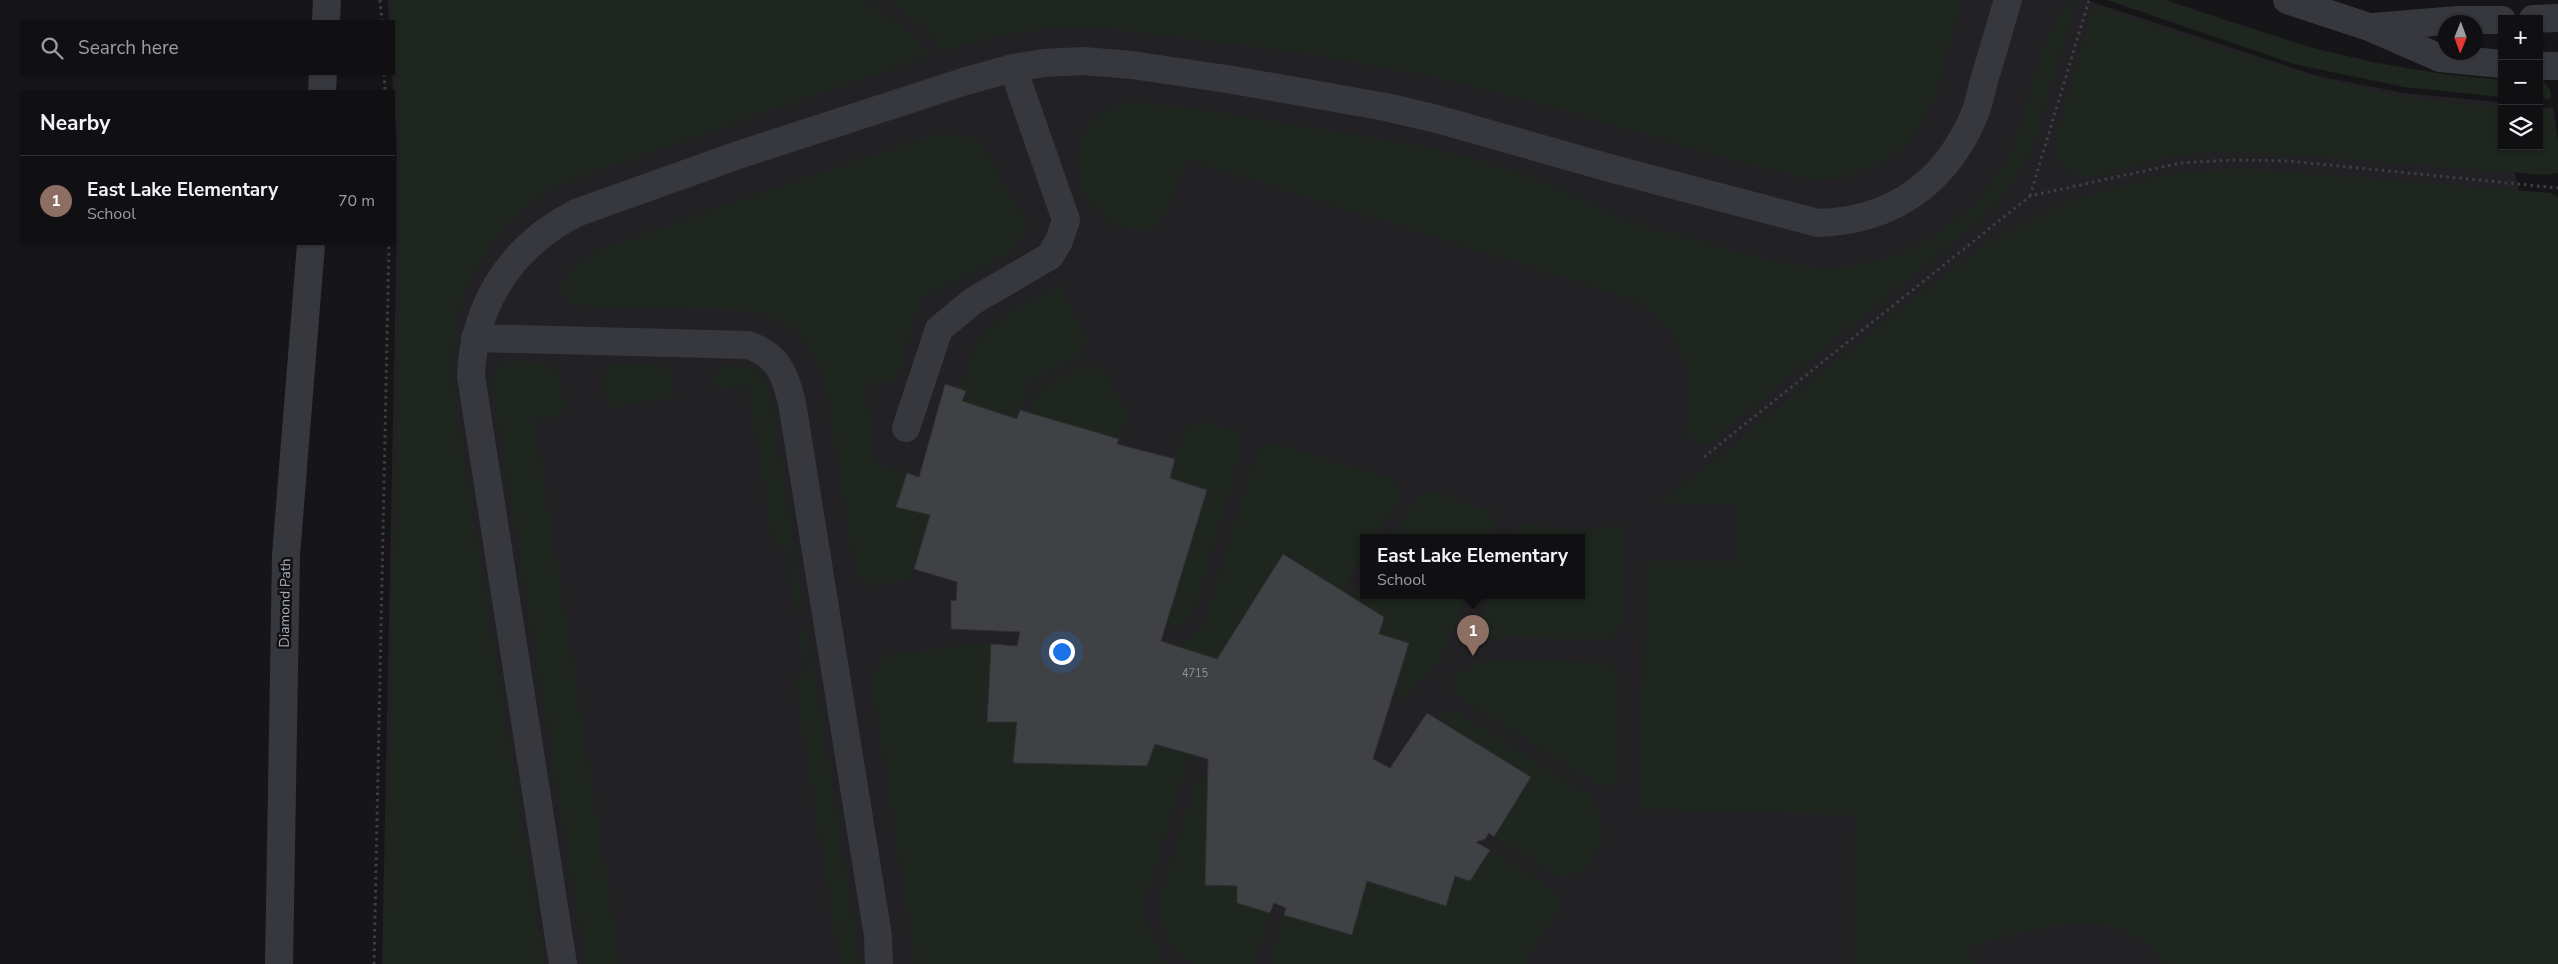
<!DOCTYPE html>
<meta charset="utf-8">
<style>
body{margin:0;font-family:"Nunito Sans",sans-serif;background:#19191b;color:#f1f3f6}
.controls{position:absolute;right:15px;top:15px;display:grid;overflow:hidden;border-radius:0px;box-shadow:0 1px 4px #0004}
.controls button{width:45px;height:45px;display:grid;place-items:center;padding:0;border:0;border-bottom:1px solid #303032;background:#101012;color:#f1f3f6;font:25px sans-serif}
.compass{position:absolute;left:2438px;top:15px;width:45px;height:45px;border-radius:50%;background:#101012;box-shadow:0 1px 4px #0004;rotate:181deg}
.you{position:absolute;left:1061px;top:651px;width:18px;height:18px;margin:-12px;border:4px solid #fff;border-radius:50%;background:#1a73e8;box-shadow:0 0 0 8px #1a73e833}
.badge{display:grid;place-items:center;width:32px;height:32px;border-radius:50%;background:#f2b134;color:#fff;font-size:16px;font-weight:700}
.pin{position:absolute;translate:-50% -41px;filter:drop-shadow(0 1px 2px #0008)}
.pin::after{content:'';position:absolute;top:26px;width:18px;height:15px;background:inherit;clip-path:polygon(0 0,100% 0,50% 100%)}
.popup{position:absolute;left:1360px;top:534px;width:225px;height:65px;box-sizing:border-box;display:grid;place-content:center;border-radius:0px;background:#101012;filter:drop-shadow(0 1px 4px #0005);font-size:16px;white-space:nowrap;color:#9c9d9f}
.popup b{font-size:19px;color:#f1f3f6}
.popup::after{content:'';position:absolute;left:50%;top:100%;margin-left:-10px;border:10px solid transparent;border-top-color:#101012}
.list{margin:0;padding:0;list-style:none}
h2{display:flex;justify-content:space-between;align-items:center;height:65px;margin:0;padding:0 20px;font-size:21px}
h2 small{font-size:16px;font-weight:400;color:#9c9d9f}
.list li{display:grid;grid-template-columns:32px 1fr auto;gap:15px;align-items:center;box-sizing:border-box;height:90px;padding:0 20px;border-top:1px solid #303032}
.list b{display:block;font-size:19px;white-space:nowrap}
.list p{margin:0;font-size:16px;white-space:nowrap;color:#9c9d9f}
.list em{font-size:16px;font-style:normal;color:#9c9d9f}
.icon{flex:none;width:28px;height:28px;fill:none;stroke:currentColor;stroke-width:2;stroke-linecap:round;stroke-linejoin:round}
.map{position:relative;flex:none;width:2558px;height:964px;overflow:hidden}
.search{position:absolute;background:#101012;box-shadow:0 1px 4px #0004;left:20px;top:20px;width:375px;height:55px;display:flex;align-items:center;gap:12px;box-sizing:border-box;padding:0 18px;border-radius:0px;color:#9c9d9f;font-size:19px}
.panel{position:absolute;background:#101012;box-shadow:0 1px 4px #0004;left:20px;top:90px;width:375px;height:155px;border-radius:0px}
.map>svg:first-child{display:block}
.built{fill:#222225;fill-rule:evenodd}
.green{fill:#1e261f}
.building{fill:#404145;stroke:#303034}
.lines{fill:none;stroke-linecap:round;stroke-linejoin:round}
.path{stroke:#3d3f44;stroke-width:3;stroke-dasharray:2.5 4;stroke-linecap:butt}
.minor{stroke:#37383d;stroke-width:28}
.labels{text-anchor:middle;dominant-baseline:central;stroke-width:5;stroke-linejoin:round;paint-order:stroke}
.number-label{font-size:11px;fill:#8e929b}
.street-label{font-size:14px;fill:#a8adb8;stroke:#111113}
</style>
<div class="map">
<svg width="2558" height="964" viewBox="0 0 2558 964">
<rect width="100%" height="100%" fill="#161618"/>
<path class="built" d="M388,0H2086L2318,76L2404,93L2498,102L2502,119V146H2508L2558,349V964H382L397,221V148L392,74L394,21H389ZM1364,537H1582V595H1364Z"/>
<g class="green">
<path d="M391,0H863C880,12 921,36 927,56L560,184C548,191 535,198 525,207C470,253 446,322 453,392L544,964H384L395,558L401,178L400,132Z"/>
<polygon points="889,0 1962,0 1934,100 1913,136 1901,149 1878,165 1846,177 1813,180 1746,164 1556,108 1450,80 1318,55 1095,26 1037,29 1000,35 941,51 928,32"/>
<path d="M2074,0L2075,5L2033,147C2020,174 2004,197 1982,218L1707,445L1683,435C1697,398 1690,353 1663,323C1655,314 1643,307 1633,299L1187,159L1164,218C1134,258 1053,194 1084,133C1092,119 1105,109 1120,105C1145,98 1224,115 1253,119C1341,131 1431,145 1516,172C1555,184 1589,205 1626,220C1649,229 1674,234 1697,240C1758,258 1817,279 1881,260C1934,244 1982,207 2008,158C2026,124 2045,12 2074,0Z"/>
<polygon points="2107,0 2165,0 2309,47 2377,63 2443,74 2502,80 2502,97 2404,87 2294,64"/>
<path d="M2094,5C2227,50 2359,101 2502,107V146H2539V108H2553L2558,139V173L2546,175L2301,155L2205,152L2173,156L2091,177L2075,174L2066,167L2057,155L2055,143Z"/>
<polygon points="2539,81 2543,81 2550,90 2551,99 2539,98"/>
<path d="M937,133L979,140L1027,224L1021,238L1010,253L920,299L896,381L865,384L876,463L907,473L896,507L930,515L911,580L871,586L855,572L826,385C805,310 760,309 693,309C653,308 610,311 571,304L563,294V279L578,262L609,246Z"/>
<path d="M2246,169L2551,193L2558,197V964H2164C2117,897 2032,929 1970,947L1974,964H1852L1856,815L1641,809L1645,562H1735L1737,504H1660L1900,310L1992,239L2073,199L2172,173Z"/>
<path d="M1060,286L1086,337L1080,355L1029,382L1017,419L962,401L966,391L961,389C966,374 969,356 979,342C997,314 1031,301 1060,286Z"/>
<path d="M507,362C557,362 558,359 566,410L559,415L534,419L620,964H586L493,386C493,374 495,367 507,362Z"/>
<path d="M612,363L665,366L670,371L673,394L669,398L613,407C601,399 599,371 612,363Z"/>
<polygon points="1086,365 1104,371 1127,415 1119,439 1030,413 1037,390"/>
<path d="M721,366C745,365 760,367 769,391L804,614L802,616H799L797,612L787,549L776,547L773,539L748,386L724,390L717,387L713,376Z"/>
<polygon points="1203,421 1235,431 1242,448 1192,618 1175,626 1166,623 1207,490 1170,478 1184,430"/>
<polygon points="1274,443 1395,480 1400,497 1375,537 1364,537 1364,555 1342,591 1283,554 1217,659 1180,647 1182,642 1202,630 1257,452"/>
<polygon points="1430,491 1490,510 1494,526 1490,537 1392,537 1415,502"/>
<path d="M1531,523C1562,531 1588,532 1619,525L1624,539L1622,627L1609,639L1503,637L1487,640L1478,624L1489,595H1582V537H1511L1513,531Z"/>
<polygon points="1364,582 1364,595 1467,595 1441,659 1426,673 1406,700 1394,692 1409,643 1379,634 1384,617 1354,598"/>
<polygon points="804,627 808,633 860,964 840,964 795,680 806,667 799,633"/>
<path d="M976,643L991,644L987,721L1017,722L1013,763L1155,744L1190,754L1145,900C1145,924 1152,945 1168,964H916L871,678L884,656Z"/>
<polygon points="1497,659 1609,663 1620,676 1618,782 1602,787 1455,694 1452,677 1474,665"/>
<polygon points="1456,711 1594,798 1604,840 1579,874 1562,878 1494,837 1532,777 1439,721 1443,713"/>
<path d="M1207,777L1205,884L1237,886V903L1270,913L1253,964H1193C1168,954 1160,923 1160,898L1198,778Z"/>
<polygon points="1490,850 1555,891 1559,910 1525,964 1270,964 1284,915 1352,935 1367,881 1446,905 1455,876"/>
</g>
<polygon class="building" points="945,384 966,391 962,401 1017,419 1020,410 1119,439 1117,444 1175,459 1170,478 1207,490 1161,641 1217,659 1283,554 1384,617 1379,634 1409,643 1373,759 1390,768 1427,713 1531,777 1494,837 1489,833 1485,839 1476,842 1490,850 1470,881 1455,876 1446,906 1367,881 1352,935 1284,915 1286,908 1274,903 1270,913 1237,903 1237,886 1205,885 1208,759 1155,744 1147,766 1013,763 1017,722 987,722 989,687 991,644 1017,646 1020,632 951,629 951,600 956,601 957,582 914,569 930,515 896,507 907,473 919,477"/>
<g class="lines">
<g class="path">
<polyline points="380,0 382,21"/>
<polyline points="384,74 385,91"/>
<polyline points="2030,196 2089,0"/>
<polyline points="1704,457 2030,196 2180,163 2233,160 2289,161 2558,188"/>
<polyline points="374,964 389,244"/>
</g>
<g class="minor">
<polyline points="2287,0 2369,27 2440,58 2502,64"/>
<polyline points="2533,19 2558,18"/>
<polyline points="326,21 327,0"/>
<polyline points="2373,27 2458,20 2502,20"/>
<polyline points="2539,66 2558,66"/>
<polyline points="322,91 323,74"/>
<path d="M475,338L748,345C778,355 785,374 792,403L878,936L879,964"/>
<polyline points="906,428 939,329 973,301 1050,256 1059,241 1066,220 1013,68"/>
<polyline points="279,964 286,555 311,244"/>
<path d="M563,964L471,376C474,303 512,246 576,213L744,153L966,81L1013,68L1044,63L1083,61L1132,65L1233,80L1386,107L1437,119L1613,169L1818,223C1891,221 1944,184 1973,118C1979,105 1981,91 1985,77C1993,52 2000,26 2008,0"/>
</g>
</g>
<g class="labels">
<g class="number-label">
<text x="1195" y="673">4715</text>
</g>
<g class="street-label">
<text transform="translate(285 603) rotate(-89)">Diamond Path</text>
</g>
</g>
</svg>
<div class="controls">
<button>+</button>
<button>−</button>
<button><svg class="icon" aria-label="layers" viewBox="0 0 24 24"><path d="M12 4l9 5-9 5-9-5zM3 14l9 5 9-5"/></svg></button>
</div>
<svg class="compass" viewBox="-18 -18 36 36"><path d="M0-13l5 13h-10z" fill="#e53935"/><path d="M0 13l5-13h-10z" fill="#9c9d9f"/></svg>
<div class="you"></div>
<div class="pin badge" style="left:1473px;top:656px;background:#8d6e63">1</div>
<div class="popup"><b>East Lake Elementary</b>School</div>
<div class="search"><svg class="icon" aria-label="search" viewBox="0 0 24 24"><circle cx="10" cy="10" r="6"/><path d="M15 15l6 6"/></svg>Search here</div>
<section class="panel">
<h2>Nearby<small></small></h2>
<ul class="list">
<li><span class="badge" style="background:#8d6e63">1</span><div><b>East Lake Elementary</b><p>School</p></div><em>70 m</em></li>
</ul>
</section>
</div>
